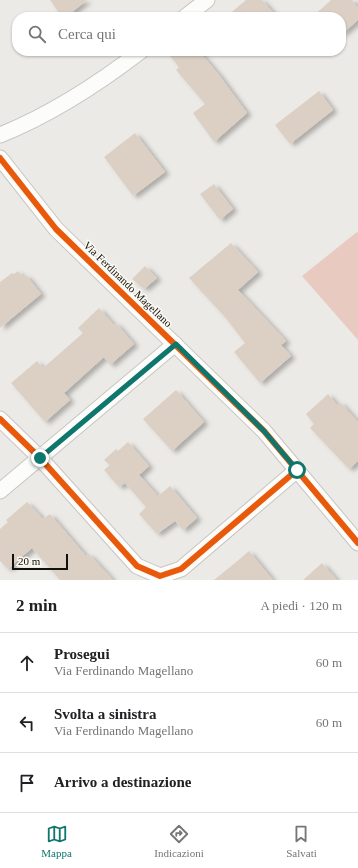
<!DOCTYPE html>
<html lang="it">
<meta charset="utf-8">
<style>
body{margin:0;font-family:Georgia,serif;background:#f2f2f2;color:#202124}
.scale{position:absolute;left:12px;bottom:10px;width:56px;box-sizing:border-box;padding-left:4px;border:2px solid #10100d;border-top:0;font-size:11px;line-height:14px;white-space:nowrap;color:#10100d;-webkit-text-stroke:3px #fbf9f1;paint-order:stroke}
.stop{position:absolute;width:12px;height:12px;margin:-9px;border:3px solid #0f766e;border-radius:50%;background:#fff}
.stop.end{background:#0f766e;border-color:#fff;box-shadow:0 1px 4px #0008}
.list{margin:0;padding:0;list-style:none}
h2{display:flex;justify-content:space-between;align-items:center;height:52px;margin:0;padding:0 16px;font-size:17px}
h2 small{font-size:13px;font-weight:400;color:#757577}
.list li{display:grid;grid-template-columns:26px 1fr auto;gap:12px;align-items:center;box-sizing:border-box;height:60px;padding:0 16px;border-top:1px solid #e0e0e0}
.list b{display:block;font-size:15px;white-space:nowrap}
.list p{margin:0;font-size:13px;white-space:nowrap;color:#757577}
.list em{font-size:13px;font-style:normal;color:#757577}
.icon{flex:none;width:22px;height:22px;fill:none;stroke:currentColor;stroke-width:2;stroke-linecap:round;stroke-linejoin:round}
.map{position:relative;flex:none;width:358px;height:580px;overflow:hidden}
.search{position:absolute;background:#fff;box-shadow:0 1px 3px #0004;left:12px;right:12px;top:12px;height:44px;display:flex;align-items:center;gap:10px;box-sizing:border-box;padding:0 14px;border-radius:16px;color:#757577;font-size:15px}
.sheet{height:232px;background:#fff}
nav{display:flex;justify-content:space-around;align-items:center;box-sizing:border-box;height:56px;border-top:1px solid #e0e0e0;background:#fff;font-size:11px;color:#757577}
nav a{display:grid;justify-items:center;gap:2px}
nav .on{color:#0f766e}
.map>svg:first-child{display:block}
.green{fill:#e9cac1}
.building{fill:#dcd0c5;filter:url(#shadow)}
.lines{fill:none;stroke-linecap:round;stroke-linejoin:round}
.street-casing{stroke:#c7c5c2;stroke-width:17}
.street{stroke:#fcfcfb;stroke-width:15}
.cycleway-casing{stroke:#fbf9f1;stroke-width:8}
.cycleway{stroke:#e8590c;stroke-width:6}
.route{stroke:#0f766e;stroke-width:5}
.labels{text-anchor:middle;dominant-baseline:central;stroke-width:3;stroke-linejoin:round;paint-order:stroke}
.street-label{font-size:11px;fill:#10100d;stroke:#fbf9f1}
</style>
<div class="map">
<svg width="358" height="580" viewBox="0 0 358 580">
<defs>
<filter id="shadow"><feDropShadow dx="4.5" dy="2.5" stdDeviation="2" flood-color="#0004"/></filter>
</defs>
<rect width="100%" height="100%" fill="#eceae6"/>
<polygon class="green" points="357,232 358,233 358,340 302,276"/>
<g class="building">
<polygon points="50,0 87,0 66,17 62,17"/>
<polygon points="246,0 262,0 277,17 226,17"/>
<polygon points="331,0 352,0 358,8 358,20 341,35 341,17 312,17"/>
<polygon points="166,51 199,51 219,75 247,113 214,142 193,113 205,104 176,70 179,67"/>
<polygon points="319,91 333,110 290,144 275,125"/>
<polygon points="135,133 165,172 133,196 104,157"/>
<polygon points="214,184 233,209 220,220 200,194"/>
<polygon points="231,243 258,272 238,290 286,341 281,345 291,356 260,383 234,352 245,343 225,317 189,278"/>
<polygon points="145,266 157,278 144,289 132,279"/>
<polygon points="18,271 23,277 26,275 41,294 0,328 0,282 12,273 14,274"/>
<polygon points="99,308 114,325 116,323 134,344 110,365 104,357 64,393 70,400 45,422 11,383 37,361 43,368 83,333 78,328"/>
<polygon points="176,390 204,422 172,451 143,419"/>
<polygon points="328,394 337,405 340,402 358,422 358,461 349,469 310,428 314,424 306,414"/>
<polygon points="128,442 149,466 139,475 158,496 170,486 197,518 183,530 175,521 157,534 139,514 146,507 125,483 119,487 104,470 110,465 104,460 116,449 118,451"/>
<polygon points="27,502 43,519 50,514 86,556 89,554 113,580 60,580 32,548 8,569 0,561 0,529 8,522 6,520"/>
<polygon points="249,551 273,580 214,580 235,563"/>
<polygon points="322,563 337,580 303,580"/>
</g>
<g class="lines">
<defs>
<g id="street">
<polyline points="185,17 207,0"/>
<path d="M0,135C50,115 98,84 141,51"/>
<polyline points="0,158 56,229 264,431 358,543"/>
<polyline points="0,419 40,458 137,566 160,576 181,569 297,470"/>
<polyline points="0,491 175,344"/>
</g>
</defs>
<use href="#street" class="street-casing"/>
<use href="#street" class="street"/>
<defs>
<g id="cycleway">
<polyline points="0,158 56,229 264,431 358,543"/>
<polyline points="0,419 40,458 137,566 160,576 181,569 297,470"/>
</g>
</defs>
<use href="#cycleway" class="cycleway-casing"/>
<use href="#cycleway" class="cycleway"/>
</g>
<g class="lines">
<polyline class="route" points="40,458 176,344 264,431 297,470"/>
</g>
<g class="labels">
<g class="street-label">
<text transform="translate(128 284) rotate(44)">Via Ferdinando Magellano</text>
</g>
</g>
</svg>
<div class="scale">20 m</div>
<div class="stop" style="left:297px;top:470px"></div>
<div class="stop end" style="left:40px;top:458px"></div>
<div class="search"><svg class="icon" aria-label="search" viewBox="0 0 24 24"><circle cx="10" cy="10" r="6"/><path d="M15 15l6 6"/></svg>Cerca qui</div>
</div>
<section class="sheet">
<h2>2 min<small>A piedi · 120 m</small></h2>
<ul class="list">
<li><svg class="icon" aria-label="ahead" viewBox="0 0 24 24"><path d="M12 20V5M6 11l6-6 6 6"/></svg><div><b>Prosegui</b><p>Via Ferdinando Magellano</p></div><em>60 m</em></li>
<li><svg class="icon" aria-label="left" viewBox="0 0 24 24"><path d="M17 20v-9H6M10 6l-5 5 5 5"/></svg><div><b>Svolta a sinistra</b><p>Via Ferdinando Magellano</p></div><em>60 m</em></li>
<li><svg class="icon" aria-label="arrive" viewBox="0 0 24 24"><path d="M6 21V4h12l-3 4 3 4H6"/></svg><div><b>Arrivo a destinazione</b></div></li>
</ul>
</section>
<nav>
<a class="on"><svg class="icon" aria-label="map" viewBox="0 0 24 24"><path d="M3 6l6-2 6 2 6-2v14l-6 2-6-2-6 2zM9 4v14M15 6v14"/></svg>Mappa</a>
<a><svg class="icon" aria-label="directions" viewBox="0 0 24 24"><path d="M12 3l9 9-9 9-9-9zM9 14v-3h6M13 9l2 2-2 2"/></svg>Indicazioni</a>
<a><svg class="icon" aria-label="saved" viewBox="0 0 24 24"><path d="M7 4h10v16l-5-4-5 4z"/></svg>Salvati</a>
</nav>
